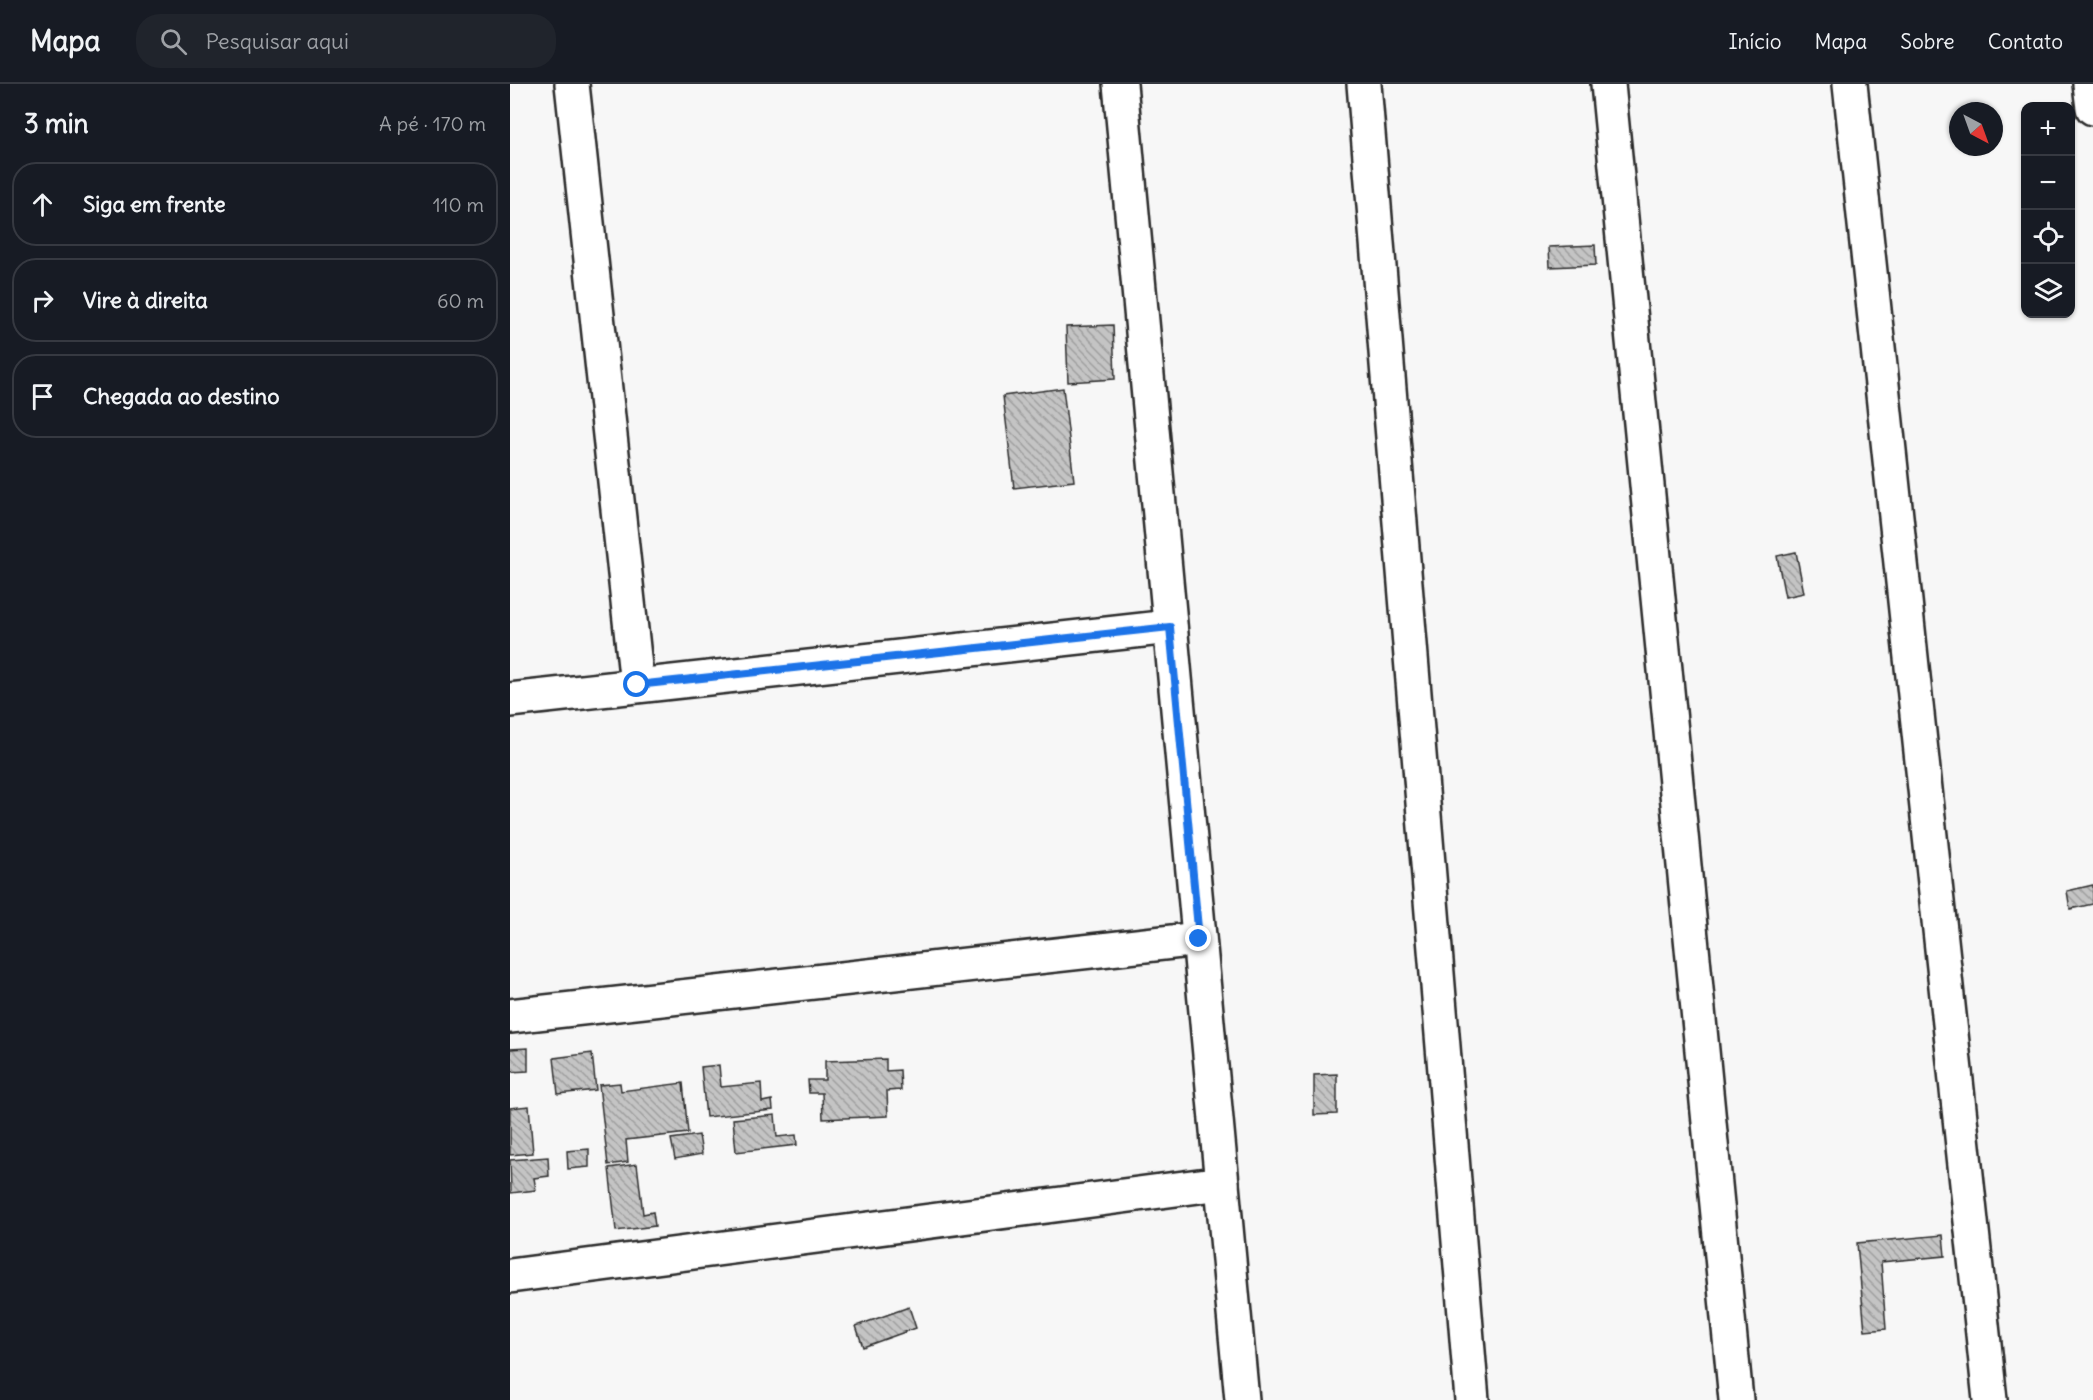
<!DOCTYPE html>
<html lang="pt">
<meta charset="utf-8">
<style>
body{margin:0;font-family:Delius,sans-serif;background:#20242c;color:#f1f3f6}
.controls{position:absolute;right:18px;top:18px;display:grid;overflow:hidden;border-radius:12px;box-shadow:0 2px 4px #0004}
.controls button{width:54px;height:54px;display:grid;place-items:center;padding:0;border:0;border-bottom:2px solid #363941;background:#171b24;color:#f1f3f6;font:30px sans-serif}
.compass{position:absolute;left:1439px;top:18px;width:54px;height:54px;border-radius:50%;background:#171b24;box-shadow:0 2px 4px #0004;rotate:139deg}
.stop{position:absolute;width:18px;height:18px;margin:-14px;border:4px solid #1a73e8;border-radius:50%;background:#fff}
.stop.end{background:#1a73e8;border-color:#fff;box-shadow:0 2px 6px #0008}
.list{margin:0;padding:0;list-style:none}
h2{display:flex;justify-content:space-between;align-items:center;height:78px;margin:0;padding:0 24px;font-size:26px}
h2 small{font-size:20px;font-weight:400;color:#9ea1a6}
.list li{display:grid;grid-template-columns:39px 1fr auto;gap:18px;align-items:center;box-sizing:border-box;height:84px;margin:0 12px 12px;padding:0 12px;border:2px solid #363941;border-radius:24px}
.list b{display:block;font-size:22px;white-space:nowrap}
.list em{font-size:20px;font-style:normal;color:#9ea1a6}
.icon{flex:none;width:33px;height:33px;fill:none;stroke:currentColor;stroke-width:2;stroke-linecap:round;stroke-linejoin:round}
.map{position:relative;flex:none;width:1583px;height:1316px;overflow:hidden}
header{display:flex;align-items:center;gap:36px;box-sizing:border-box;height:84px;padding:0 30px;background:#171b24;border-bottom:2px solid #363941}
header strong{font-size:28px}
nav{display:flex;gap:33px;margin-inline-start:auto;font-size:21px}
.search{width:420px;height:54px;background:#20242c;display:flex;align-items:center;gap:15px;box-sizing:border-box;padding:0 21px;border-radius:24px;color:#9ea1a6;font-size:22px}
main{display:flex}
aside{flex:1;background:#171b24}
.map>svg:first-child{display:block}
.building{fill:url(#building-back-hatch);stroke:#2b2b2b;stroke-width:1.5}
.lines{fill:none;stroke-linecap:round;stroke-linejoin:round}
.minor-casing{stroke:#2b2b2b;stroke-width:38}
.minor{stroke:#fff;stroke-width:33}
.route{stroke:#1a73e8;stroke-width:8}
</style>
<header>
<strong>Mapa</strong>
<div class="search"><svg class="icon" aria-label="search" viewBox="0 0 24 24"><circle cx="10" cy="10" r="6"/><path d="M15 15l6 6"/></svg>Pesquisar aqui</div>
<nav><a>Início</a><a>Mapa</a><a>Sobre</a><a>Contato</a></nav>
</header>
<main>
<aside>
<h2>3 min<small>A pé · 170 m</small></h2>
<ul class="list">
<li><svg class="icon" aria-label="ahead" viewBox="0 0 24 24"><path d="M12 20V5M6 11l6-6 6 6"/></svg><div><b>Siga em frente</b></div><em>110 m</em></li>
<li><svg class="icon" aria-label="right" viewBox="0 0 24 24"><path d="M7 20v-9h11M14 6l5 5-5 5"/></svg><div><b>Vire à direita</b></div><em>60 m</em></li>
<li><svg class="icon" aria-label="arrive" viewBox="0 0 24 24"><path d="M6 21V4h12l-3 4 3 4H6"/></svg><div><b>Chegada ao destino</b></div></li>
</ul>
</aside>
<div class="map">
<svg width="1583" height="1316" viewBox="0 0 1583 1316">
<defs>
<pattern id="building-back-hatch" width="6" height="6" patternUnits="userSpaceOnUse" patternTransform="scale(1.5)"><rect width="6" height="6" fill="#c4c4c4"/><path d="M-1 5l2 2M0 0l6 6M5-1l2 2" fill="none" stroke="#9f9f9f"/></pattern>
</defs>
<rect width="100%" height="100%" fill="#f7f7f7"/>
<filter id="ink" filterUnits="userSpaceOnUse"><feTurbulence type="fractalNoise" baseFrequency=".0167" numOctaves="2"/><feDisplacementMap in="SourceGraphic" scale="12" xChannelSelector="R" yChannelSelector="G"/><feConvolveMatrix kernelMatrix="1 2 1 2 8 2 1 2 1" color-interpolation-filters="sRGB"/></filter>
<g filter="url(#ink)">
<g class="building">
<polygon points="1085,161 1086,181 1040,183 1039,163"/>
<polygon points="603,241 605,295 558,298 556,243"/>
<polygon points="553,304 564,397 504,404 493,312"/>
<polygon points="1286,468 1294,509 1275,513 1267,472"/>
<polygon points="1583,801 1583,820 1560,825 1557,807"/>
<polygon points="18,964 18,987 0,988 0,965"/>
<polygon points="82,969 86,1006 48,1010 44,974"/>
<polygon points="376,975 376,987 390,986 391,1006 377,1007 378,1032 313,1035 312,1009 299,1009 298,996 315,996 315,977"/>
<polygon points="209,981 211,1003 251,999 252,1018 262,1016 263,1026 196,1033 191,983"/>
<polygon points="827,990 827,1030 804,1031 804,991"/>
<polygon points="110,999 111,1007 173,999 178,1049 116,1056 118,1078 98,1081 89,1001"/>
<polygon points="19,1022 23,1069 0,1071 0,1024"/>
<polygon points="265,1031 267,1053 286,1051 287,1061 226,1068 223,1035"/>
<polygon points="189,1051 192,1070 165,1075 161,1055"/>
<polygon points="79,1065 79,1083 58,1085 57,1067"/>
<polygon points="38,1073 39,1092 24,1094 26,1106 1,1109 0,1076"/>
<polygon points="127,1080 133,1130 143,1128 145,1142 106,1147 99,1084"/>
<polygon points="1433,1151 1435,1172 1371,1178 1376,1245 1355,1247 1347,1159"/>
<polygon points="399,1223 406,1244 353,1263 346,1242"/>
</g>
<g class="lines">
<defs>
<g id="minor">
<polyline points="62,0 127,601"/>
<polyline points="610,0 732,1316"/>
<polyline points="854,0 962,1316"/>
<polyline points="1098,0 1226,1316"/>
<polyline points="1340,0 1480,1316"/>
<polyline points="1580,0 1583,24"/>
<polyline points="0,616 660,543"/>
<polyline points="0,932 689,855"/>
<polyline points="0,1192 712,1099"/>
</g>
</defs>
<use href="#minor" class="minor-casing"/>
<use href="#minor" class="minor"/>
</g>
</g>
<g class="lines" filter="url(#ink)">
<polyline class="route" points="127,601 660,543 689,855"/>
</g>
</svg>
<div class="controls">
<button>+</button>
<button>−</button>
<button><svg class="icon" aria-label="locate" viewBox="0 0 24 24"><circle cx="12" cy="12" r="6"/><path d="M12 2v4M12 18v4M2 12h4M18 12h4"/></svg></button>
<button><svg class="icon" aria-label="layers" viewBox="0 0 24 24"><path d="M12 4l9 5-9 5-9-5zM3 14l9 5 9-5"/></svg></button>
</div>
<svg class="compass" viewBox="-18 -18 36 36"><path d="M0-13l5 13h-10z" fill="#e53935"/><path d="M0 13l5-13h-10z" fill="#9ea1a6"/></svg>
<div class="stop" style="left:127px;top:601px"></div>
<div class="stop end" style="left:689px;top:855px"></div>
</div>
</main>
